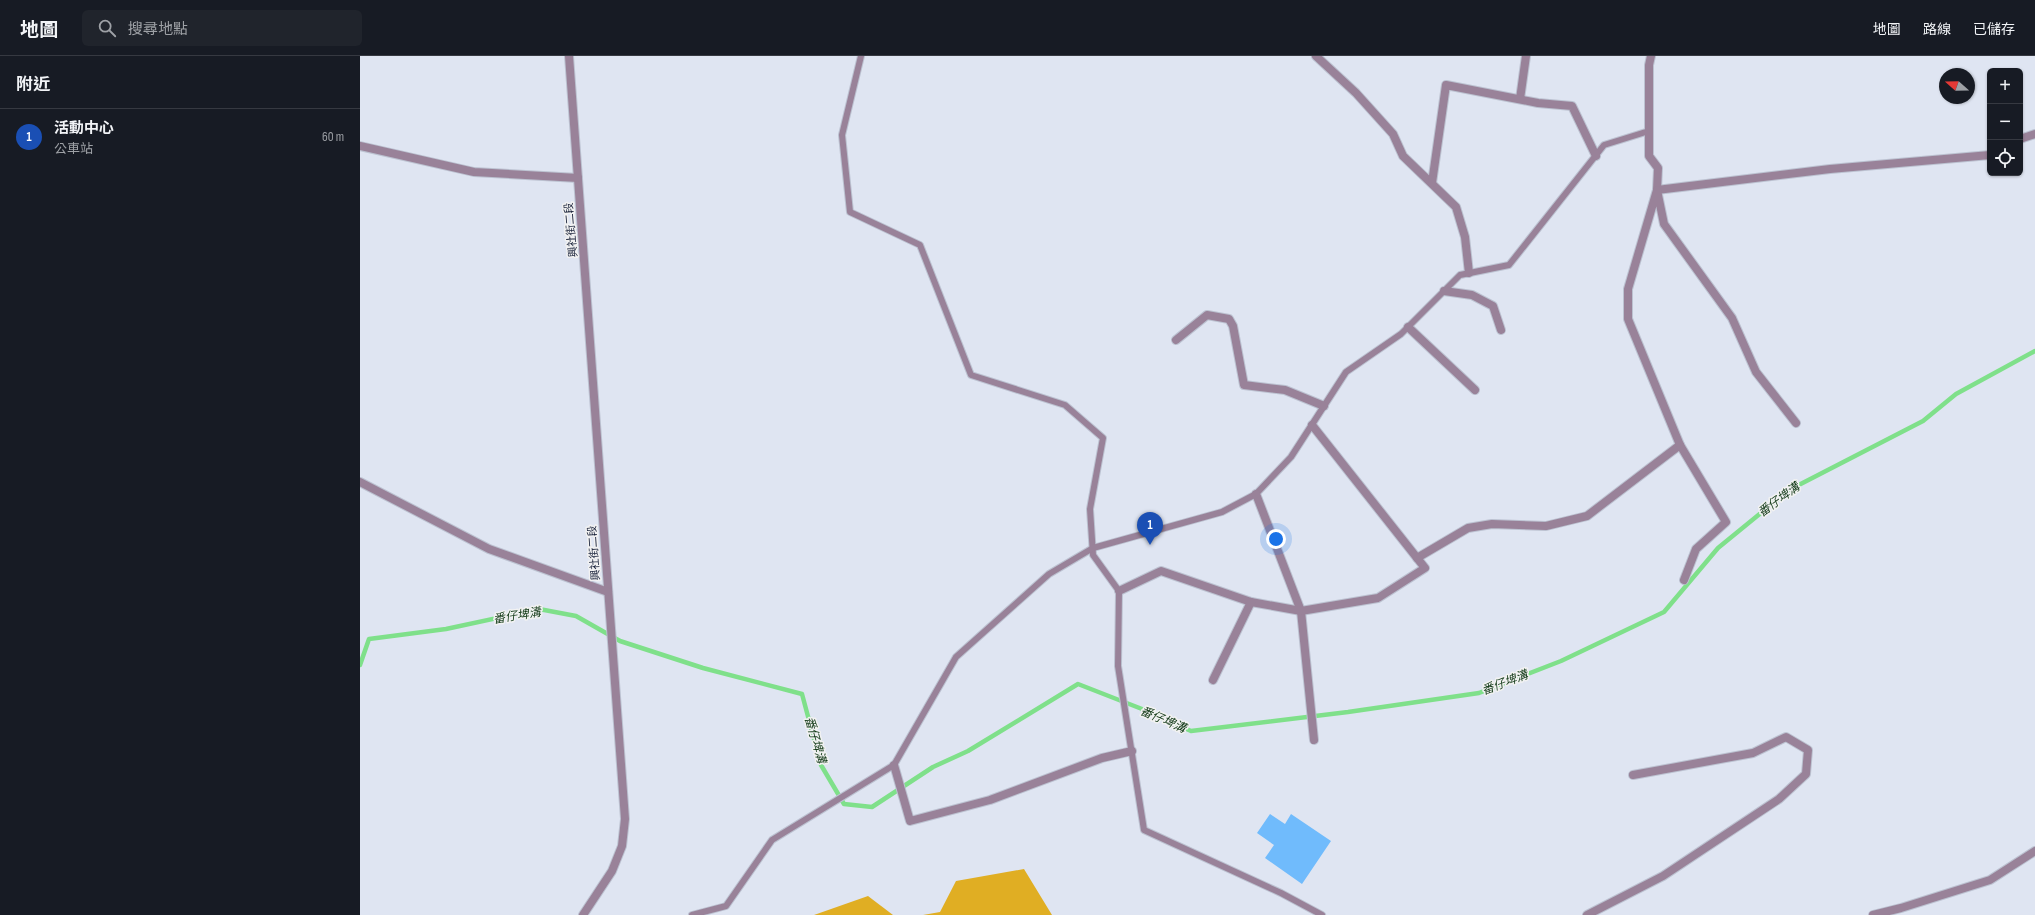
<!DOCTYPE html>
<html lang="zh-TW">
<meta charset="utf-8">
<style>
body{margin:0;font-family:"Sofia Sans Condensed","Noto Sans TC",sans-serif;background:#20242c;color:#f1f3f6}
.controls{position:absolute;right:12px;top:12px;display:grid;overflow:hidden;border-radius:6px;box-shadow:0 1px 3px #0004}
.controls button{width:36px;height:36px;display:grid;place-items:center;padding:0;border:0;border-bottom:1px solid #363941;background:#171b24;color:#f1f3f6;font:20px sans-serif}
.compass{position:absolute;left:1579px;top:12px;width:36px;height:36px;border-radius:50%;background:#171b24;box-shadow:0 1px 3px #0004;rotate:290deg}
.you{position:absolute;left:916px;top:483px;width:14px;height:14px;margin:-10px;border:3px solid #fff;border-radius:50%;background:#1a73e8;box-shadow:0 0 0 6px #1a73e833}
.badge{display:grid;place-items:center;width:26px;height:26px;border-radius:50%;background:#b45309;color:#fff;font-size:13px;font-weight:700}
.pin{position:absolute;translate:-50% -33px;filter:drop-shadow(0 1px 2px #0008)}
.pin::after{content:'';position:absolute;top:21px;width:14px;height:12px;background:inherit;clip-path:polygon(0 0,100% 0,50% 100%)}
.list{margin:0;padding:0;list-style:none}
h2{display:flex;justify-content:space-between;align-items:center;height:52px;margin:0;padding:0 16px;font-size:17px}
h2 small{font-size:13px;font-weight:400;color:#9ea1a6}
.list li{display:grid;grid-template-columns:26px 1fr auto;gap:12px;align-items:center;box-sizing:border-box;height:56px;padding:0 16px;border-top:1px solid #363941}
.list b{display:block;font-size:15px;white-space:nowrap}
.list p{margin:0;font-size:13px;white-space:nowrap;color:#9ea1a6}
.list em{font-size:13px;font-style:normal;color:#9ea1a6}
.icon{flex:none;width:22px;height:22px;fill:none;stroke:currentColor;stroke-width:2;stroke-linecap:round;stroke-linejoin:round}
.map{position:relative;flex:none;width:1675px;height:859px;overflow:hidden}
header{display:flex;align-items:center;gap:24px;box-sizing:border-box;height:56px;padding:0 20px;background:#171b24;border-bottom:1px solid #363941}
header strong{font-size:19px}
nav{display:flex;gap:22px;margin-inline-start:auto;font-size:14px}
.search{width:280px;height:36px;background:#20242c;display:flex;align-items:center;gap:10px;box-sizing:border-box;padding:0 14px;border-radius:6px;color:#9ea1a6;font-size:15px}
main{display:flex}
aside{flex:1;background:#171b24}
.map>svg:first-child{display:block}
.forest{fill:#e0ae23}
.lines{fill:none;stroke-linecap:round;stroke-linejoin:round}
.stream{stroke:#7fe08a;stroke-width:4.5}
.building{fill:#70bbfc}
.service-casing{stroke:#bcc2d1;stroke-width:8}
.minor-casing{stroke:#bcc2d1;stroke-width:10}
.service{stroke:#998299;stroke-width:6}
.minor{stroke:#998299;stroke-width:8}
.labels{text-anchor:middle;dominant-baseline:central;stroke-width:3;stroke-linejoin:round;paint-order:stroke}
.street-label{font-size:11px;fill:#1b243c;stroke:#f2f2f2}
.water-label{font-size:12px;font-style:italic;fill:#143b19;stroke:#f2f2f2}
</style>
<header>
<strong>地圖</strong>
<div class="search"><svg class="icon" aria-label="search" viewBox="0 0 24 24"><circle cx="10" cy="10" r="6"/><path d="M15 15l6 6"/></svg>搜尋地點</div>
<nav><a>地圖</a><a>路線</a><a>已儲存</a></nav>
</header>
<main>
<aside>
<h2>附近<small></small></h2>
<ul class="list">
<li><span class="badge" style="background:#1a4fb4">1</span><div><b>活動中心</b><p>公車站</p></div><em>60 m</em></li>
</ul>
</aside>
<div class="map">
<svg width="1675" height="859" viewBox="0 0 1675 859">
<rect width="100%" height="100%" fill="#dfe5f2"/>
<g class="forest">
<polygon points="664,813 692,859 563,859 580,856 596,825"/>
<polygon points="508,840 533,859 454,859"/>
</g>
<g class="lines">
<polyline class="stream" points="0,609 9,583 86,573 179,553 216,560 260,585 343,612 442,638 461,709 484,748 512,751 573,711 608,695 718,628 782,653 831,675 988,656 1119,637 1201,605 1304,556 1358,492 1429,434 1563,365 1596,338 1675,295"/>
</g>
<polygon class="building" points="910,758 925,768 931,758 971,785 942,828 905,802 914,789 897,777"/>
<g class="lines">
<defs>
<g id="service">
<polyline points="501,0 482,79 490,156 560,189 611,319 705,349 743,382 730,453 733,499 759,535 758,610 784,774 921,837 962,859"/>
<polyline points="332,859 366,850 412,784 534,709 596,601 689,518 733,492 862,456 896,438 931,401 986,316 1041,278 1100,219 1149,209 1244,89 1289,75"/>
</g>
<g id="minor">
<polyline points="209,0 265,763 262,790 252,815 223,859"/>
<polyline points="956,0 996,37 1033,78 1043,100 1096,151 1105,181 1109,217"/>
<polyline points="1291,0 1289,9 1289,100 1298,112 1297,134 1470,113 1630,99"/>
<polyline points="1160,43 1166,0"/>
<polyline points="1660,83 1675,78"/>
<polyline points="0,90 114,116 218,122"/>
<polyline points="1072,127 1086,29 1178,47 1212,50 1236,100"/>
<polyline points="1084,235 1112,239 1133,250 1141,274"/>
<polyline points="1048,271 1115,334"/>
<polyline points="816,284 847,259 869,263 873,270 884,329 925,334 964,350"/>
<polyline points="0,426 129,493 248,536"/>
<polyline points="896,438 941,555 954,684"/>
<polyline points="1057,502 1108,472 1132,468 1186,470 1227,460 1320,389"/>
<polyline points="1324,524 1336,493 1366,466 1320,389 1268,263 1268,233 1297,134 1304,168 1372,262 1396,316 1436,367"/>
<polyline points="759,535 801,515 891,546 941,555 1018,542 1065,512 952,369"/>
<polyline points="853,624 891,546"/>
<polyline points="534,709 550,765 630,744 742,702 772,695"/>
<polyline points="1227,859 1303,820 1419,743 1446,718 1448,694 1426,681 1393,697 1273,719"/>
<polyline points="1513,859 1541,852 1630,824 1675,795"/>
</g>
</defs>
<use href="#service" class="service-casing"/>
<use href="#minor" class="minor-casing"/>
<use href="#service" class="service"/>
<use href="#minor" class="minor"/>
</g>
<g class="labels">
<g class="street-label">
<text transform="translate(211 174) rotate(-95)">興社街二段</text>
<text transform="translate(234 497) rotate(-94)">興社街二段</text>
</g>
<g class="water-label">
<text transform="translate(1419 444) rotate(-36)">番仔埤溝</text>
<text transform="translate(157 560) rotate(-9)">番仔埤溝</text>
<text transform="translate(1145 627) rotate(-21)">番仔埤溝</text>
<text transform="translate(803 664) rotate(23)">番仔埤溝</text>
<text transform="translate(455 684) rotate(74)">番仔埤溝</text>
</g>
</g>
</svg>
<div class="controls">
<button>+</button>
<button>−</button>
<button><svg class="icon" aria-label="locate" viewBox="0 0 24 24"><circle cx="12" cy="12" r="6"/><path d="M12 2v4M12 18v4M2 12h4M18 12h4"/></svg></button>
</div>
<svg class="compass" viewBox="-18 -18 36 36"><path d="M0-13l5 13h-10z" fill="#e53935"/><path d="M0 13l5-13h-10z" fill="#9ea1a6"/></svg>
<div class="you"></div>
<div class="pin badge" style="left:790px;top:489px;background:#1a4fb4">1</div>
</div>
</main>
